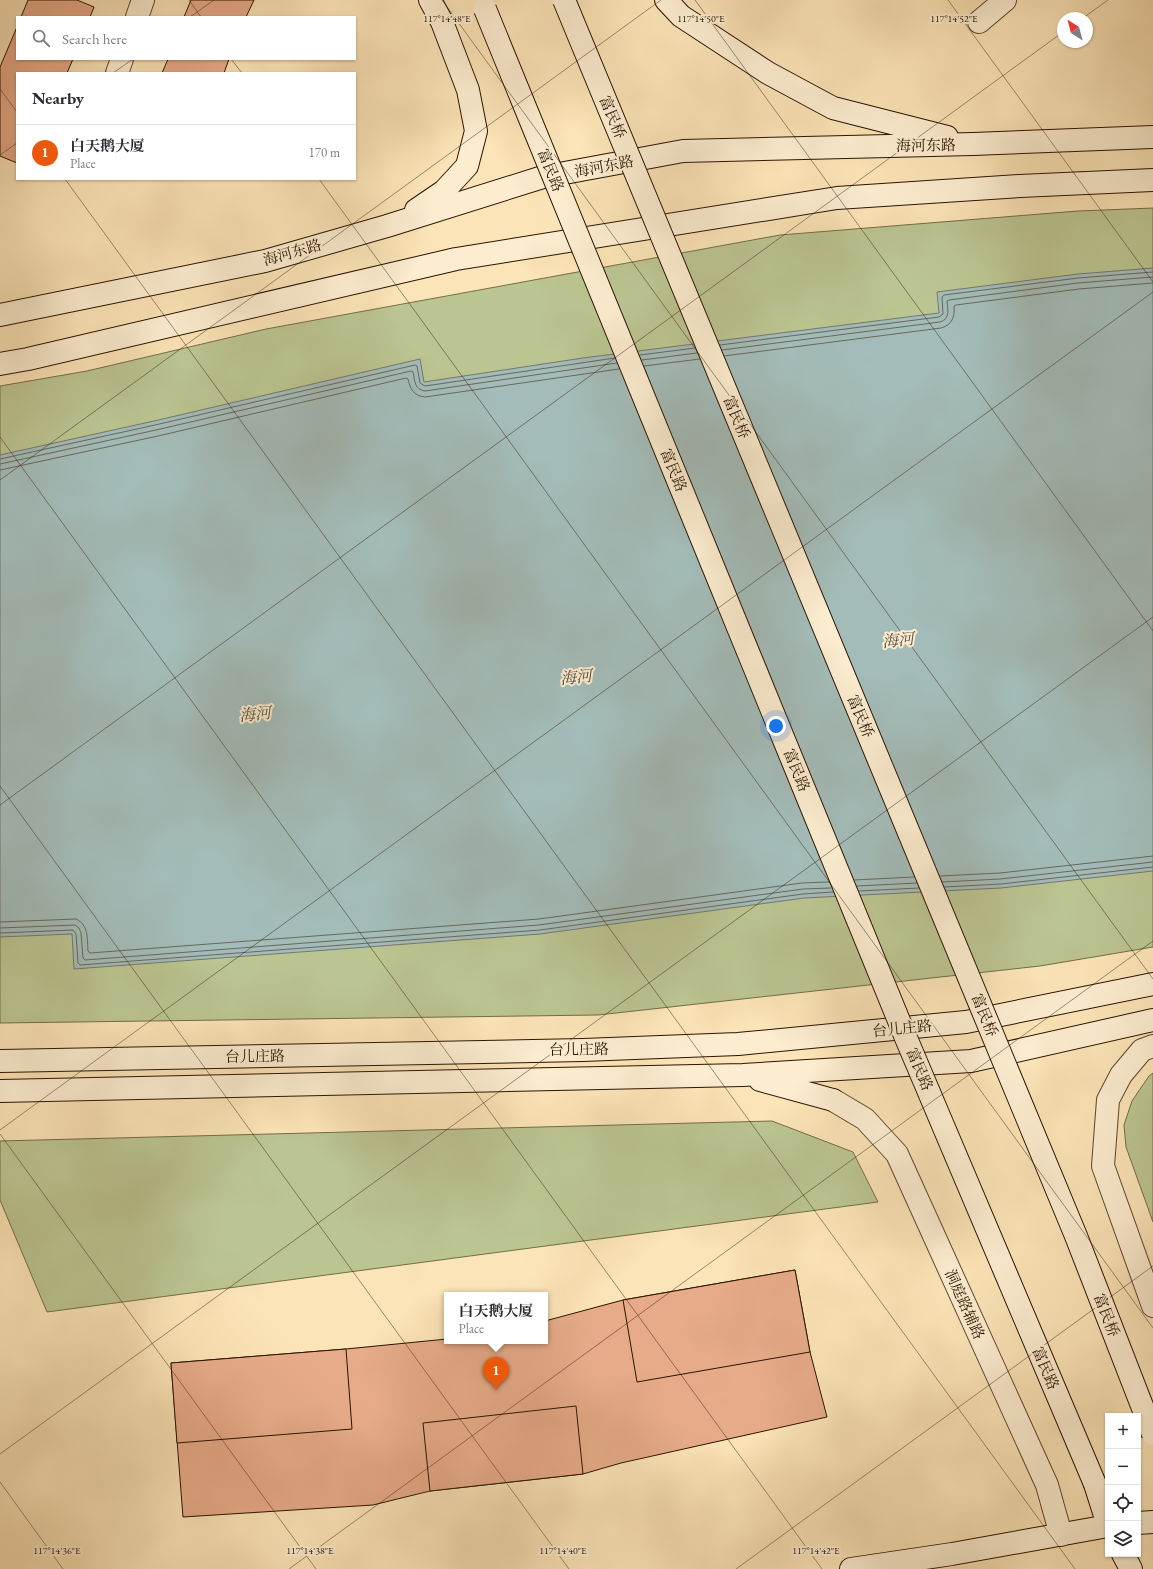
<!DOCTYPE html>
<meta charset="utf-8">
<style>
body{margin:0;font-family:"EB Garamond","Noto Serif SC",serif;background:#f2f2f3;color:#2b2b33}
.controls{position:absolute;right:12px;bottom:12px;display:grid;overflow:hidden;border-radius:0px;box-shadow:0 1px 3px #0004}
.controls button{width:36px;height:36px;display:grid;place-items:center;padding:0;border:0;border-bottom:1px solid #e1e1e2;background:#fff;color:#2b2b33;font:20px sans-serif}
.compass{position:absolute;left:1057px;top:12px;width:36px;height:36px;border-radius:50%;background:#fff;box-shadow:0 1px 3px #0004;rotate:324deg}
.you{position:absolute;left:776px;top:726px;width:14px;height:14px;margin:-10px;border:3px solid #fff;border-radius:50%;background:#1a73e8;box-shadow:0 0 0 6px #1a73e833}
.badge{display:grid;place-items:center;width:26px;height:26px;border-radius:50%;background:#ea580c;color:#fff;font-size:13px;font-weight:700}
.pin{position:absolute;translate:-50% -33px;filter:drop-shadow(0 1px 2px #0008)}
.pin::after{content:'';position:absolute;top:21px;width:14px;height:12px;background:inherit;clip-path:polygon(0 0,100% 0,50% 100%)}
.popup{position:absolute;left:444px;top:1292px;width:104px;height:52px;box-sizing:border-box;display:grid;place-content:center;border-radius:0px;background:#fff;filter:drop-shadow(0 1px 3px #0005);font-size:13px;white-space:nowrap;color:#7c7c81}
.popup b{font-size:15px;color:#2b2b33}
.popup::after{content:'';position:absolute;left:50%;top:100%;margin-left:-8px;border:8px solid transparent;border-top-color:#fff}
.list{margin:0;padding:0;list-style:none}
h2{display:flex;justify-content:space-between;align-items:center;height:52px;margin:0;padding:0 16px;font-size:17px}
h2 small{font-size:13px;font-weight:400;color:#7c7c81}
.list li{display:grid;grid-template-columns:26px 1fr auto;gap:12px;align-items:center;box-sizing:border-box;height:56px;padding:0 16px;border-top:1px solid #e1e1e2}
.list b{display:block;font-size:15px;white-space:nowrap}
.list p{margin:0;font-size:13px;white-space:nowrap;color:#7c7c81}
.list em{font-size:13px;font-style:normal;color:#7c7c81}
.icon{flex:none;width:22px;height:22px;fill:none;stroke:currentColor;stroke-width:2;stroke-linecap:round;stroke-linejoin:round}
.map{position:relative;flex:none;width:1153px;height:1569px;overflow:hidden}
.search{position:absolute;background:#fff;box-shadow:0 1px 3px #0004;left:16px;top:16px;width:340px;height:44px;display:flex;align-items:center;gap:10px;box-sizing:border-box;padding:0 14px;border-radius:0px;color:#7c7c81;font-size:15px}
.panel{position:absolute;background:#fff;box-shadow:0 1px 3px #0004;left:16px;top:72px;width:340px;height:108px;border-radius:0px}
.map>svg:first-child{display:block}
.green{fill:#bbc591;stroke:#746c48}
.water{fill:#a3bcb9;stroke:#73786f}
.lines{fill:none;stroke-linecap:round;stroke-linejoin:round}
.shore{stroke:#68685c;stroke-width:1}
.building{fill:#e7ab89;stroke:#2c1300}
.street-casing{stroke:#60472e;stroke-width:24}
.secondary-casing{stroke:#2c1300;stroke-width:24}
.street{stroke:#fcedd0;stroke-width:22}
.secondary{stroke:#fcedd0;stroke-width:22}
.secondary-bridge-casing{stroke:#2c1300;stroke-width:24;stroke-linecap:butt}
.secondary-bridge{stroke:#fcedd0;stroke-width:22}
.ticks{fill:none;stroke:#2c1300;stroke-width:1;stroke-opacity:0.45}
.labels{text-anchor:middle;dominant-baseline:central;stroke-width:4;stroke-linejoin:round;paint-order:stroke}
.street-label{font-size:15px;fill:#2c1300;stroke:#fcedd0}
.water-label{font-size:16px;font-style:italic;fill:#564e41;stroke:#fcedd0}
.ticks-label{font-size:10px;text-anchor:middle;fill:#2c1300;stroke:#fcedd0;stroke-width:4;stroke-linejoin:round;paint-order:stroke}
</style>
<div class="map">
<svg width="1153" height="1569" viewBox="0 0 1153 1569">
<rect width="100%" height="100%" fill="#fbe4b7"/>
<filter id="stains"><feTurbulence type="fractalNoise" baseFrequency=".005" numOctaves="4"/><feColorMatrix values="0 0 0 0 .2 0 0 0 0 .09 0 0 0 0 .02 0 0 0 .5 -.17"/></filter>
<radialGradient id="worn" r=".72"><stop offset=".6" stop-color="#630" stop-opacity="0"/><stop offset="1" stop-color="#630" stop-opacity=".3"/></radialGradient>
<g class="green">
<polygon points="1153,208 1153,947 1040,966 598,1015 0,1023 0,386 87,371 266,329 780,235 1078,211"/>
<polygon points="1153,1073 1153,1222 1126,1147 1124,1125 1132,1101 1149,1076"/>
<polygon points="772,1121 853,1152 878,1202 47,1312 0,1200 0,1141"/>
</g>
<polygon class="water" points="1153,268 1153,871 1001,888 804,898 540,934 74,969 72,934 0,937 0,455 154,421 420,359 424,382 583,358 939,313 937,292 1078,274"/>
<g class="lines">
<g class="shore">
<polyline points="720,345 939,317 943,314 942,297 944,295 1078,278 1153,272"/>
<path d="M722,350L940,322C950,319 948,310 947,301L949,300L1078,283L1153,277"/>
<polyline points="640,355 695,348"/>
<path d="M724,356L941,328C952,325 955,317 954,306L956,305L1079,289L1153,283"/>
<polyline points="642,360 697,353"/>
<polyline points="644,366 700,359"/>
<polyline points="0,459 155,425 415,365 417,366 420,383 425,386 615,358"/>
<path d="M0,464L156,430L411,371L413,372C415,381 414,389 425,391L617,363"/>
<path d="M0,470L158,436L406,378L408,379C410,389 414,396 425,397L619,369"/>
<polyline points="940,876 1000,873 1153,856"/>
<polyline points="854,880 914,877"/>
<polyline points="942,882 1000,879 1153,862"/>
<polyline points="857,886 917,883"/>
<polyline points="944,887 1001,884 1153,867"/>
<polyline points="859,891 919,888"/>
<path d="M0,922L76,919C89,925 87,939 88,951L90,953L539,919L802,883L829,882"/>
<polyline points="0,928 75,925 79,928 81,933 83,958 85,960 539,925 803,889 831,888"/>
<polyline points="0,933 73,930 76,934 78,963 80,965 540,930 803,894 833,892"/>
</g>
</g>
<g class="building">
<polygon points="28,0 77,0 94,7 90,17 21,17"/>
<polygon points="191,0 254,0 246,17 184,17"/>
<polygon points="17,27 17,59 73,59 67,73 17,73 17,163 0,156 0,67"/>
<polygon points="168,59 229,59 224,73 162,73"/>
<polygon points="795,1270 810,1352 827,1417 621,1463 583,1474 430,1491 373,1505 183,1517 171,1363 346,1349 447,1339 447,1341 545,1341 545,1321 623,1300"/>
<polygon points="795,1270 810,1352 637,1382 623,1300"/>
<polygon points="346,1349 352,1429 177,1443 171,1363"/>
<polygon points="576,1406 583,1474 430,1491 423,1423"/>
</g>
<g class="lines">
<defs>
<g id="street">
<polyline points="137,17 143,0"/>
<polyline points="979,22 1005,0"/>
<polyline points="117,73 122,59"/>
<polyline points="1153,1046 1142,1050 1121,1075 1108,1100 1103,1166 1153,1306"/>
<polyline points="833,1100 865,1119 897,1154 1047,1485 1061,1535"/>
</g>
<g id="secondary">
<polyline points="666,0 681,16 768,73 833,108 947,137"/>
<polyline points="416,210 444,191 467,166 476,131 468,90 442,22 430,0"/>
<polyline points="0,315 265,261 387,226 543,177 683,151 973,144 1153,137"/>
<polyline points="0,364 28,359 456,259 837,198 1020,186 1153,180"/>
<polyline points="0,1061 583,1050 738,1044 966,1022 1153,984"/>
<polyline points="760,1080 833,1100"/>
<polyline points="0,1091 743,1075 971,1061 1153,1020"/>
<polyline points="1095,1484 1108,1525"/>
<polyline points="1138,1523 1153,1522"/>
<polyline points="1123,1554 1131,1569"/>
<polyline points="851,1569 952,1554 1108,1526"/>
</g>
</defs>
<use href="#street" class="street-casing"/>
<use href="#secondary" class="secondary-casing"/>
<use href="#street" class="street"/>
<use href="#secondary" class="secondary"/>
<defs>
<g id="secondary-bridge">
<polyline points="564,0 1076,1236 1153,1434"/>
<polyline points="485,9 906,1038 1095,1484"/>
</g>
</defs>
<use href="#secondary-bridge" class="secondary-bridge-casing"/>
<use href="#secondary-bridge" class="secondary-bridge"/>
</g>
<path class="ticks" d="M189,0L201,17M442,0L1153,979M695,0L1153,631M948,0L1153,282M190,17L214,0M1083,18L1108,0M231,59L242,73M113,73L133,59M0,89L17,112M0,155L17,143M65,179L1075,1569M319,179L1153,1328M0,437L822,1569M0,480L661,0M0,786L569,1569M0,805L1063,32M0,1130L1153,292M0,1134L316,1569M0,1454L1153,617M0,1482L63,1569M289,1569L1153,941M736,1569L1153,1266"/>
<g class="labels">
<g class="street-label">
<text transform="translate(613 117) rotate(67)">富民桥</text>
<text transform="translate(926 145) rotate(-1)">海河东路</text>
<text transform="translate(604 166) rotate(-11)">海河东路</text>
<text transform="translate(551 170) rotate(68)">富民路</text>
<text transform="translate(292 252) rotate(-16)">海河东路</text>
<text transform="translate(737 417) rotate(67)">富民桥</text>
<text transform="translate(674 470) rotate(68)">富民路</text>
<text transform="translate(861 716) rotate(67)">富民桥</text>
<text transform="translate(797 770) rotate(68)">富民路</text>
<text transform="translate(985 1015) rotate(68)">富民桥</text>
<text transform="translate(902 1028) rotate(-6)">台儿庄路</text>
<text transform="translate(579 1049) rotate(-1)">台儿庄路</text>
<text transform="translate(255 1056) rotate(-1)">台儿庄路</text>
<text transform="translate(920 1069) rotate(67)">富民路</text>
<text transform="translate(965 1304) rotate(66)">洞庭路辅路</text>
<text transform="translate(1107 1315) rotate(69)">富民桥</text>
<text transform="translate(1046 1368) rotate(67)">富民路</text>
</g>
<g class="water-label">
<text transform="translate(898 640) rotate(-6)">海河</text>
<text transform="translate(576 677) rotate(-6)">海河</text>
<text transform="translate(255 714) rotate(-6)">海河</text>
</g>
</g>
<g class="ticks-label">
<text x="447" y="22">117°14'48"E</text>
<text x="701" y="22">117°14'50"E</text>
<text x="954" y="22">117°14'52"E</text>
<text x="57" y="1554">117°14'36"E</text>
<text x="310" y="1554">117°14'38"E</text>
<text x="563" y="1554">117°14'40"E</text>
<text x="816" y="1554">117°14'42"E</text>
</g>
<rect width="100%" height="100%" filter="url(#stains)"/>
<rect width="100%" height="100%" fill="url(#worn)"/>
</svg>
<div class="controls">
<button>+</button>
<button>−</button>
<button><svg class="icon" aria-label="locate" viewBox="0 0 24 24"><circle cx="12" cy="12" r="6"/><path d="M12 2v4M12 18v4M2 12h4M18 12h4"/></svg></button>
<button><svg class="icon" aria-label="layers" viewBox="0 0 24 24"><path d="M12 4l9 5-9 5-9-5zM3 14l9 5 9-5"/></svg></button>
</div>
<svg class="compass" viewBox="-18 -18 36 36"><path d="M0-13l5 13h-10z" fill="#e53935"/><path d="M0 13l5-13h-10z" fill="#7c7c81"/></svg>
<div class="you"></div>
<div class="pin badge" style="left:496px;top:1390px">1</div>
<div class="popup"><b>白天鹅大厦</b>Place</div>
<div class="search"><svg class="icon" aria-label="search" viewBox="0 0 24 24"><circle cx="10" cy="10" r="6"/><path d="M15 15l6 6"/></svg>Search here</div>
<section class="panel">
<h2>Nearby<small></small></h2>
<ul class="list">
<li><span class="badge">1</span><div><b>白天鹅大厦</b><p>Place</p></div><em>170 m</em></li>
</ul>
</section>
</div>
